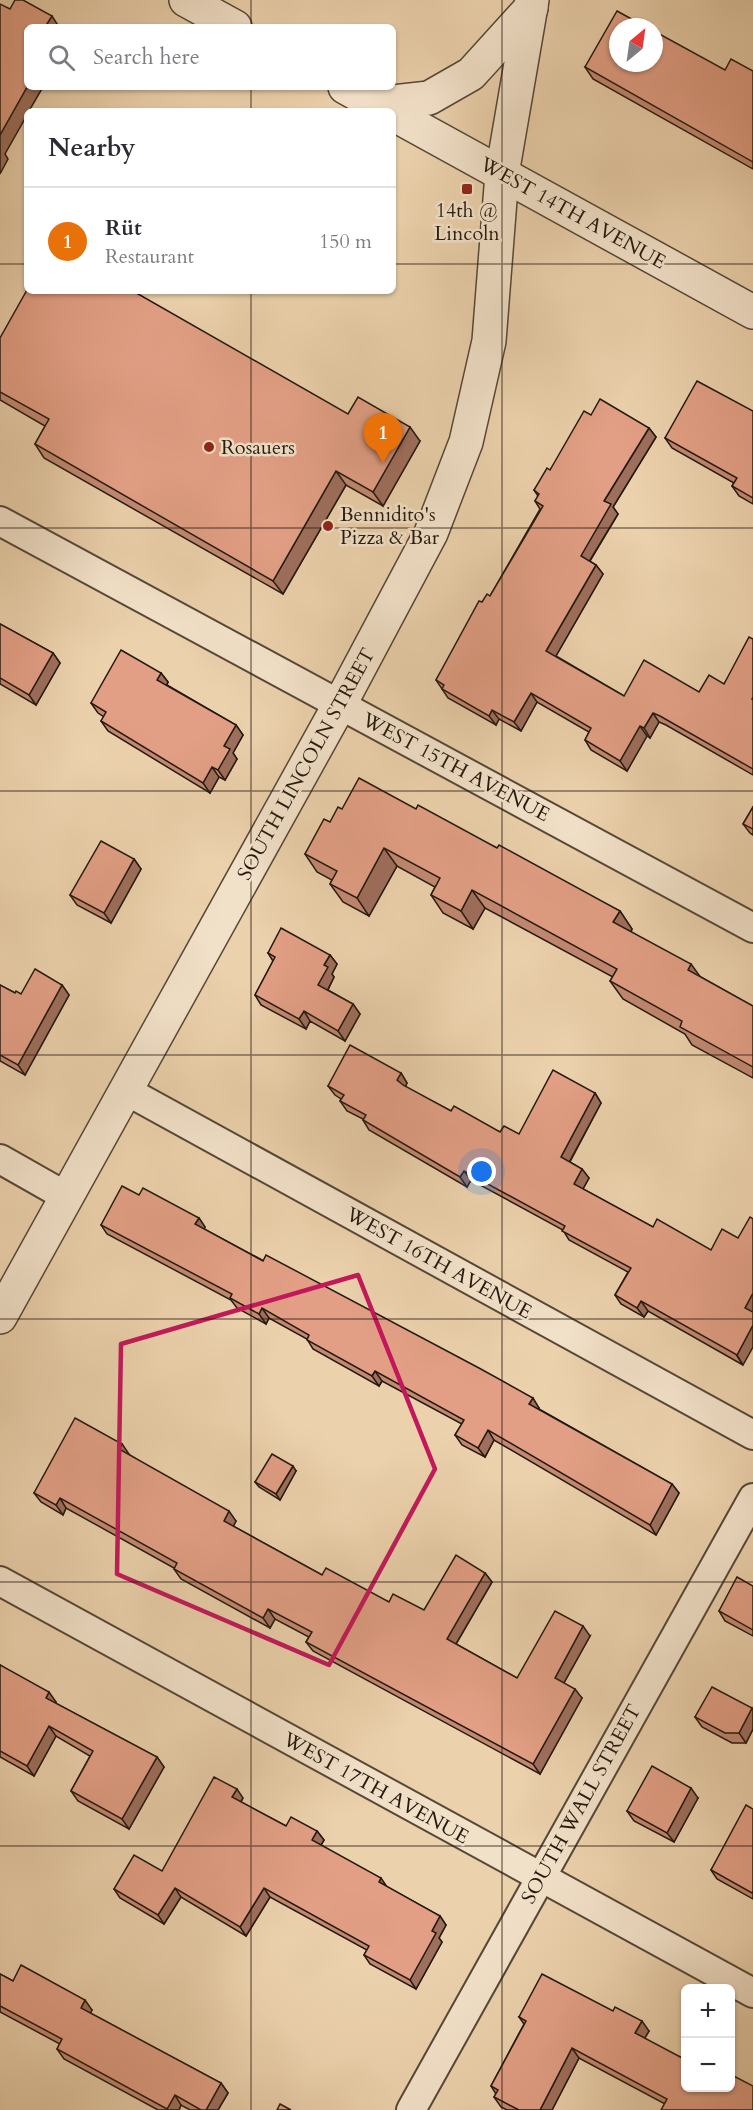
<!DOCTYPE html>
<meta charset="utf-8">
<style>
body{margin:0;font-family:Cardo,serif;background:#f2f2f3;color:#2b2b33}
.controls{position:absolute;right:18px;bottom:18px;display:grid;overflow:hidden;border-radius:9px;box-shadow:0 2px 4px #0004}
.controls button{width:54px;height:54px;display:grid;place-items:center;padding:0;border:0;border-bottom:2px solid #e1e1e2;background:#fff;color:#2b2b33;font:30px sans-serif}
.compass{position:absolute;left:609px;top:18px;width:54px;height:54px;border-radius:50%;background:#fff;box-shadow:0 2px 4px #0004;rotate:29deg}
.you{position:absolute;left:482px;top:1172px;width:21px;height:21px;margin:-15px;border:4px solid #fff;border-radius:50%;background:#1a73e8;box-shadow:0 0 0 9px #1a73e833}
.badge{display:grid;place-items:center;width:39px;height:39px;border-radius:50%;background:#d93025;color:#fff;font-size:20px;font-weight:700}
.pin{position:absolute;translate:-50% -50px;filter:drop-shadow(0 2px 3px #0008)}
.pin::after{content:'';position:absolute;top:32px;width:21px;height:18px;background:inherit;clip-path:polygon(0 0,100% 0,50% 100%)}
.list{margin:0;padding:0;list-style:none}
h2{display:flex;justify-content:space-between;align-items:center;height:78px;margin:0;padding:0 24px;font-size:26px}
h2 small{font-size:20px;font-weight:400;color:#7c7c81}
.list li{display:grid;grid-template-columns:39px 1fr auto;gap:18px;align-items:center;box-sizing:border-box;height:108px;padding:0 24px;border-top:2px solid #e1e1e2}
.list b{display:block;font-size:22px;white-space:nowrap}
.list p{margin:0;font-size:20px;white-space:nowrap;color:#7c7c81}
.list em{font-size:20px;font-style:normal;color:#7c7c81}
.icon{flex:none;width:33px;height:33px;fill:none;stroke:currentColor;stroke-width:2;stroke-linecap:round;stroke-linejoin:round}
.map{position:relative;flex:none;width:753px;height:2110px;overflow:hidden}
.search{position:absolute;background:#fff;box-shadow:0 2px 4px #0004;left:24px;top:24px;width:372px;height:66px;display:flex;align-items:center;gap:15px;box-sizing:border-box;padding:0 21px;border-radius:9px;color:#7c7c81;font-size:22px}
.panel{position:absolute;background:#fff;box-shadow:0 2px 4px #0004;left:24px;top:108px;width:372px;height:186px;border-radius:9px}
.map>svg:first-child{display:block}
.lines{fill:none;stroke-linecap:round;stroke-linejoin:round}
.minor-casing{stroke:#564736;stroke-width:32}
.tertiary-casing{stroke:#564736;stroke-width:36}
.minor{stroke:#f2e1c9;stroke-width:28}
.tertiary{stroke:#f2e1c9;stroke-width:33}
.wall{fill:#c28972;stroke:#24190e;stroke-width:1.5}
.shaded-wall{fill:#9e6f5d;stroke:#24190e;stroke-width:1.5}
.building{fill:#e29f85;stroke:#24190e;stroke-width:1.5}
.marked{fill:none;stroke:#c2185b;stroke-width:4.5;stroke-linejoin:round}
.grid{fill:none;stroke:#24190e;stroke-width:1.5;stroke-opacity:0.55}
.poi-dot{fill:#8f2418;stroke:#f2e1c9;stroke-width:2}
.labels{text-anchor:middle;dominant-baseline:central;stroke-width:5;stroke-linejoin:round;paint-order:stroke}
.poi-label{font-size:20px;fill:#24190e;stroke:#f2e1c9;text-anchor:start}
.street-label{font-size:20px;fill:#24190e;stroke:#f2e1c9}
</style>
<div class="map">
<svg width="753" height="2110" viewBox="0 0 753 2110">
<rect width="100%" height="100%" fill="#ebd1ac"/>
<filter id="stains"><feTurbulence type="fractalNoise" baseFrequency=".00333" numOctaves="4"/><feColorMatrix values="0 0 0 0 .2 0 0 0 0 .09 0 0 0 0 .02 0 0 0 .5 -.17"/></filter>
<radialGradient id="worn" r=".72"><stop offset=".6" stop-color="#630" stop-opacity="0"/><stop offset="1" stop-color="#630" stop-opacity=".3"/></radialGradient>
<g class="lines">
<defs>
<g id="minor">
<polyline points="0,521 753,928"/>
<polyline points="125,1090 753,1435"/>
<polyline points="0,1159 67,1197"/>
<polyline points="0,1581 753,1993"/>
<polyline points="411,2110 753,1498"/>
</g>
<g id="tertiary">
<polyline points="186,0 235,27"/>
<polyline points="345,87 388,111"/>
<polyline points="375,104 429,98 471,74 531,8"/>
<polyline points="393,114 753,312"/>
<polyline points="0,1317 340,704 431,533 466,442 489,341 502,174 532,0"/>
</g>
</defs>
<use href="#minor" class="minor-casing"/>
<use href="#tertiary" class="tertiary-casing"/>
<use href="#minor" class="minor"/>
<use href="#tertiary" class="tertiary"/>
</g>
<g class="wall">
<polygon points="585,67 725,70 753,71 753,169 593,79"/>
<polygon points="0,338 348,414 420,441 383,506 346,485 283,594 44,458 35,444 45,426 0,400"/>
<polygon points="753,411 753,504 739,496 732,486 734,483 672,448 665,438"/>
<polygon points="591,415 649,428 656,437 613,507 618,514 590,561 596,565 603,574 556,656 624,696 699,692 724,684 753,639 753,775 666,725 659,722 650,738 647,736 627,771 591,750 585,740 589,732 537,702 521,731 499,719 496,725 448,698 436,680 482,602 490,596 540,509 535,501 538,496 534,490 550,470"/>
<polygon points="0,624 53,653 60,663 36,705 0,684"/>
<polygon points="161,673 168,682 167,685 236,725 243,735 233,753 237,759 225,780 219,777 210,793 108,731 101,721 104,717 98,713 91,703"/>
<polygon points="753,807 753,835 750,833 743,824"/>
<polygon points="342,809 416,809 497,848 620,911 632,929 631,932 699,976 753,1006 753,1078 692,1045 685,1034 623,999 610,981 613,977 485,908 473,929 443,913 431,895 435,887 397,866 369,916 343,902 330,884 332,880 317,872 305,854 330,822"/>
<polygon points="134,859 141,869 111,923 77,905 70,895"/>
<polygon points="268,953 330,955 337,964 332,974 334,977 328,990 353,1004 360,1014 345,1041 310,1021 306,1029 261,1005 255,995 273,961"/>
<polygon points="0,985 15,993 21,994 62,985 69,995 25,1075 0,1061"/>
<polygon points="401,1073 407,1083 405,1087 451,1111 500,1132 519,1134 595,1093 601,1103 570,1162 582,1169 589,1178 583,1189 653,1227 743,1365 648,1311 644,1317 621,1304 615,1295 628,1272 569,1240 563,1230 471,1180 467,1187 369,1130 363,1120 363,1119 347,1111 340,1101 341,1099 335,1095 328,1086"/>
<polygon points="139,1195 199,1218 205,1227 204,1229 539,1408 539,1409 672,1484 679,1493 656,1535 494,1440 485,1457 462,1445 455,1435 462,1424 382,1381 379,1386 313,1349 307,1339 269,1318 266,1324 237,1308 231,1300 107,1234 101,1225"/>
<polygon points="122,1444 128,1454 236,1521 233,1526 322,1575 389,1602 424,1610 485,1573 492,1582 456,1644 517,1678 590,1636 564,1683 582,1698 540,1774 313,1651 306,1642 309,1637 275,1619 270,1628 181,1579 174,1569 174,1568 66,1508 63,1515 41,1502 34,1493"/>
<polygon points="296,1471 280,1500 259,1487 255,1482"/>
<polygon points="753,1586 753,1636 725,1621 719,1611"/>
<polygon points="0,1665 56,1702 55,1703 157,1757 164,1767 129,1829 78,1801 71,1791 90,1756 56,1736 34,1776 0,1757"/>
<polygon points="753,1710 753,1729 746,1743 732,1743 702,1727 695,1717"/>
<polygon points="243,1798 241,1802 286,1826 317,1831 324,1840 321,1845 387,1887 440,1916 446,1925 439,1938 442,1942 416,1989 370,1964 364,1955 367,1950 270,1897 246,1936 181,1897 164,1924 120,1898 114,1889 162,1871"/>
<polygon points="698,1798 674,1842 634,1821 627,1811"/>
<polygon points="753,1809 753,1899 717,1879 711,1870"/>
<polygon points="0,1974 13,1981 92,2010 90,2013 221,2083 228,2093 218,2110 190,2110 181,2105 179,2110 158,2110 64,2059 57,2049 60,2044 0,2012"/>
<polygon points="519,2017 649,2031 644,2039 686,2060 665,2104 579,2058 552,2110 507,2110 501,2107 494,2097 496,2094 491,2086 524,2024"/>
</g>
<g class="shaded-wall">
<polygon points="52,16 59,27 45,27"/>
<polygon points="27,87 43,87 29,111 27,111 27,115 5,154 8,159 0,174 0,135"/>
<polygon points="410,427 420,441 383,506 373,492"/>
<polygon points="649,428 656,437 613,507 618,514 587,565 581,556 604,501"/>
<polygon points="336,471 346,485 283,594 273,581"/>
<polygon points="596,565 603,574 553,661 546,651"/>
<polygon points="53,653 60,663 36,705 29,695"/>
<polygon points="161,673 168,682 164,690 157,680"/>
<polygon points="531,693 537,702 521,731 514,722"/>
<polygon points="492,710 499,719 496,725 489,716"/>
<polygon points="653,713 659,722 650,738 644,728"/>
<polygon points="236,725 243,735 233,753 237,759 225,780 218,770 224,746"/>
<polygon points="640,726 647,736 627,771 620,761"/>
<polygon points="212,767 219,777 210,793 203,783"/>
<polygon points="384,848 397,866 369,916 357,898"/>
<polygon points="134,859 141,869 111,923 104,913"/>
<polygon points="472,890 485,908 473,929 461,911"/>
<polygon points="620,911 632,929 626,940 613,922"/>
<polygon points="330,955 337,964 332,974 334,977 325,995 318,985 324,965"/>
<polygon points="691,964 704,982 688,970"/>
<polygon points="62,985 69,995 25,1075 18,1065"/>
<polygon points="353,1004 360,1014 345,1041 338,1031"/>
<polygon points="304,1011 310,1021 306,1029 299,1019"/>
<polygon points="401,1073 407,1083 404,1089 397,1080"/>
<polygon points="595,1093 601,1103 567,1166 561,1157"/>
<polygon points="582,1169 589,1178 580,1194 574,1184"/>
<polygon points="464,1171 471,1180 467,1187 460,1177"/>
<polygon points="199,1218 205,1227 202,1234 195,1224"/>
<polygon points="753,1293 753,1315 745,1308"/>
<polygon points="641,1301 648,1311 644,1317 637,1308"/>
<polygon points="262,1308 269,1318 266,1324 259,1314"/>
<polygon points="753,1325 753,1347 743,1365 737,1355"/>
<polygon points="375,1371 382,1381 379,1386 372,1376"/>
<polygon points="533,1398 539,1408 536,1414 529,1404"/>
<polygon points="488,1430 494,1440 485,1457 478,1448"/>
<polygon points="122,1444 129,1454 126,1459 119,1449"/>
<polygon points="293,1466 296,1471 280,1500 276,1494"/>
<polygon points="672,1484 679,1493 656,1535 650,1525"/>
<polygon points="60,1498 66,1508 63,1515 56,1505"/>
<polygon points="229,1511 236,1521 231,1531 224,1521"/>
<polygon points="485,1573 492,1582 453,1649 447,1639"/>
<polygon points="268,1609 275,1619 270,1628 263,1618"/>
<polygon points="583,1626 590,1636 561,1688 555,1678"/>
<polygon points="575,1689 582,1698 540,1774 533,1764"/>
<polygon points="49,1692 56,1702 52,1708 46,1698"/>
<polygon points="752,1708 753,1710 753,1729 746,1743 739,1733"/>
<polygon points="49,1726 56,1736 34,1776 27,1766"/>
<polygon points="157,1757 164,1767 129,1829 122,1819"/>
<polygon points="691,1788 698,1798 674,1842 667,1833"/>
<polygon points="237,1789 243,1798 238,1806 232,1797"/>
<polygon points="317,1831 324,1840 318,1850 312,1840"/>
<polygon points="381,1878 387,1887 379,1882"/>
<polygon points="175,1888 181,1897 164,1924 158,1915"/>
<polygon points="264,1888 270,1897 246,1936 240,1927"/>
<polygon points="440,1916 446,1925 439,1938 442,1942 416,1989 410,1980 432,1931"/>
<polygon points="85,2000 92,2010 88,2018 81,2008"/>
<polygon points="642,2021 649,2031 642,2043 635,2033"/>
<polygon points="572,2048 579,2058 552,2110 540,2110"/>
<polygon points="221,2083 228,2093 218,2110 206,2110"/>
<polygon points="175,2095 181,2105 179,2110 168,2110 167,2109"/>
</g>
<g class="building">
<polygon points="15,0 23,0 52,16 45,27 27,27 27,87 0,135 0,4 10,9"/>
<polygon points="617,11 646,27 618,27 618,63 654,63 654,31 725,70 731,59 753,71 753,162 585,67"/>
<polygon points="27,290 133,291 348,414 358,397 410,427 373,492 336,471 273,581 35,444 49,419 0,392 0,338"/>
<polygon points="697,381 753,411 753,498 732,486 737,478 665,438"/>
<polygon points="600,399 649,428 604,501 611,504 581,556 596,565 546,651 624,696 644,660 699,692 709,675 724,684 749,637 753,639 753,697 752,699 753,700 753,769 660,716 653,713 644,728 640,726 620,761 585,740 591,728 531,693 514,722 492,710 489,716 442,689 444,685 436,680 479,601 482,602 487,594 490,596 543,506 535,501 539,494 534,490 547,468 550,470 584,411 591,415"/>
<polygon points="0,624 53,653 29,695 0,678"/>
<polygon points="121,650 161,673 157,680 236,725 224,746 230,749 218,770 212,767 203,783 101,721 106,712 91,703"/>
<polygon points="359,778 416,809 418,805 497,848 499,845 620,911 613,922 691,964 688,970 753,1006 753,1067 680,1027 682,1021 610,981 617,969 472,890 461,911 431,895 440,878 384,848 357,898 330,884 337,871 305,854 324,819 330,822 338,807 342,809"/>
<polygon points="753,807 753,829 743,824"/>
<polygon points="101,841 134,859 104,913 70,895"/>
<polygon points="281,928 330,955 324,965 328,967 318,985 353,1004 338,1031 304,1011 299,1019 255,995 275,957 268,953"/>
<polygon points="35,969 62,985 18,1065 0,1055 0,985 15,993 16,991 21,994"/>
<polygon points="350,1045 401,1073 397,1080 403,1085 451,1111 454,1106 500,1132 504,1126 519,1134 553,1070 595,1093 561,1157 582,1169 574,1184 653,1227 657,1219 711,1250 722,1229 738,1238 750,1217 753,1219 753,1293 745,1308 753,1312 753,1325 737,1355 641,1301 637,1308 615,1295 631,1268 562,1231 565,1226 464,1171 460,1177 363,1120 366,1115 340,1101 344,1095 328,1086"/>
<polygon points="122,1186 139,1195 143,1188 199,1218 195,1224 263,1261 266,1255 479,1368 533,1398 529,1404 672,1484 650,1525 488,1430 478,1448 455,1435 464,1420 375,1371 372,1376 307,1340 309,1335 262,1308 259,1314 230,1298 232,1294 101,1225"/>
<polygon points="75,1418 122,1444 119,1449 229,1511 224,1521 322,1575 326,1568 389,1602 393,1594 424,1610 456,1555 485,1573 447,1639 517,1678 555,1611 583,1626 555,1678 575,1689 533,1764 306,1642 312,1632 268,1609 263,1618 174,1569 177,1563 60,1498 56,1505 34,1493"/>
<polygon points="272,1454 293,1466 276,1494 255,1482"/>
<polygon points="737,1577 753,1586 753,1630 719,1611"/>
<polygon points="0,1665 49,1692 46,1698 157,1757 122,1819 71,1791 93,1751 49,1726 27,1766 0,1751"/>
<polygon points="712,1687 752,1708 739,1733 725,1733 695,1717"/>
<polygon points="652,1766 691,1788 667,1833 627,1811"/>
<polygon points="214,1777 237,1789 232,1797 286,1826 291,1817 317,1831 312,1840 381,1878 379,1882 440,1916 432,1931 436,1933 410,1980 364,1955 369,1946 264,1888 240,1927 175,1888 158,1915 114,1889 134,1855 162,1871"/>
<polygon points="746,1805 753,1809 753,1891 752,1893 711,1870"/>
<polygon points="21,1965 85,2000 81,2008 221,2083 206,2110 201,2110 175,2095 167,2109 57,2049 62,2039 0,2006 0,1974 13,1981"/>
<polygon points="542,1974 613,2011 615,2007 642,2021 635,2033 686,2060 686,2088 730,2088 730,2074 753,2086 753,2110 661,2110 667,2099 572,2048 540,2110 519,2110 494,2097 498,2090 491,2086 526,2021 519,2017"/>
<polygon points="280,2104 291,2110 277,2110"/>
</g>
<path class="marked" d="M358,1275L435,1469L329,1665L117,1574L121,1344Z"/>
<path class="grid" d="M251,0V27M502,0V2110M251,87V111M0,264H27M393,264H753M251,291V2110M0,528H753M0,791H753M0,1055H753M0,1319H753M0,1582H753M0,1846H753"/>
<g class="poi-dot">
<rect x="461" y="183" width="12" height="12" rx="3"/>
<circle cx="209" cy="447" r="6"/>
<circle cx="328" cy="526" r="6"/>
</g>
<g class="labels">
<g class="poi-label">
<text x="467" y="210" text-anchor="middle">14th @<tspan x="467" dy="23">Lincoln</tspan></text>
<text x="221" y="447">Rosauers</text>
<text x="340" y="514">Bennidito's<tspan x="340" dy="23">Pizza &amp; Bar</tspan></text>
</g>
<g class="street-label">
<text transform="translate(573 213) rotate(29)">WEST 14TH AVENUE</text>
<text transform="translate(306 764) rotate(-61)">SOUTH LINCOLN STREET</text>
<text transform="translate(456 767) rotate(28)">WEST 15TH AVENUE</text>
<text transform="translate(439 1263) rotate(29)">WEST 16TH AVENUE</text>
<text transform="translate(376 1788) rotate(29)">WEST 17TH AVENUE</text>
<text transform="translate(581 1804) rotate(-61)">SOUTH WALL STREET</text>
</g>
</g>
<rect width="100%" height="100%" filter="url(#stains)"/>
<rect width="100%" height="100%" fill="url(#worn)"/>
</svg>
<div class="controls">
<button>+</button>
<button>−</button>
</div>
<svg class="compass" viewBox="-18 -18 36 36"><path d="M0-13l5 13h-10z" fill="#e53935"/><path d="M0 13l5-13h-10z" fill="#7c7c81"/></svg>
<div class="you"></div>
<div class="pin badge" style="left:383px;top:463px;background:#e8710a">1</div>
<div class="search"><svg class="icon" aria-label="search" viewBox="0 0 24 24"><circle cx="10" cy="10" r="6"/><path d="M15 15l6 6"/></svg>Search here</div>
<section class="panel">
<h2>Nearby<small></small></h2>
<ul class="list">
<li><span class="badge" style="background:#e8710a">1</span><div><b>Rüt</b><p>Restaurant</p></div><em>150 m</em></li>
</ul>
</section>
</div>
